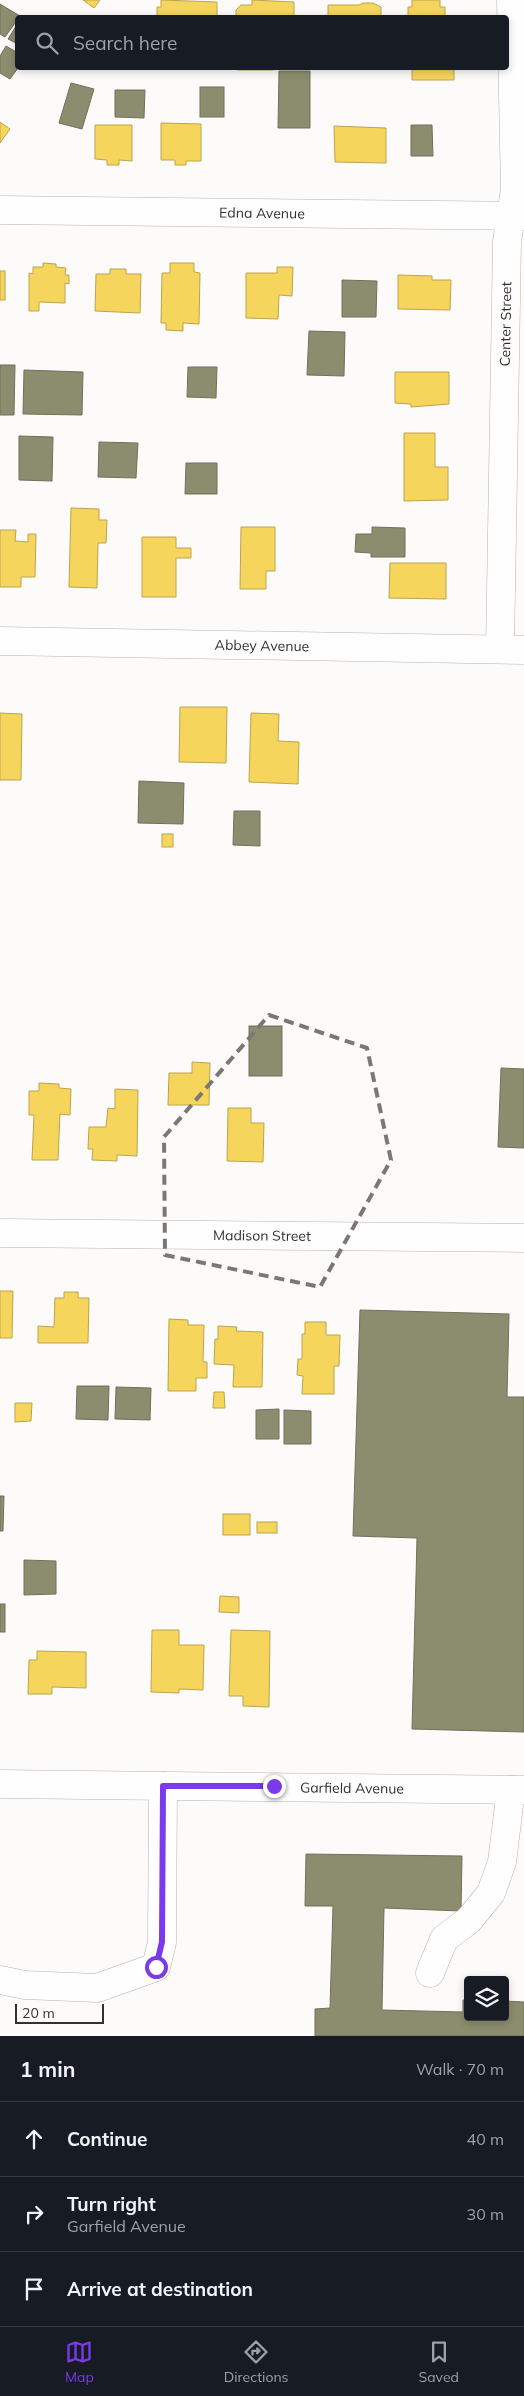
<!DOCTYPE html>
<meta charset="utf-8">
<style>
body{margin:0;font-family:Mulish,sans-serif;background:#242831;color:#f1f3f6}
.controls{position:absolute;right:15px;bottom:15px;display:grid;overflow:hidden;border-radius:5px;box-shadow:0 2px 8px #0003}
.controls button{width:45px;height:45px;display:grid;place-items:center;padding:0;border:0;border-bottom:1px solid #363941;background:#171b24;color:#f1f3f6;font:25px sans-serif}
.scale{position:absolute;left:15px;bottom:12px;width:89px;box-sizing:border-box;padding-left:5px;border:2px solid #36302c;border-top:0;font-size:14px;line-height:18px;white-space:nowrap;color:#36302c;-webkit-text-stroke:4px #fefaf8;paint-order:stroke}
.stop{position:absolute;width:15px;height:15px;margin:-11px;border:4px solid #7c3aed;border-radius:50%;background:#fff}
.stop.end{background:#7c3aed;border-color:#fff;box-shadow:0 1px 5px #0008}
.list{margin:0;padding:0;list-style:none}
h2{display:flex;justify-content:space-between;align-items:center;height:65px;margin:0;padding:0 20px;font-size:21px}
h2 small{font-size:16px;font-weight:400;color:#9ea1a6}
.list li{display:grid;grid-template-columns:32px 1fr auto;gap:15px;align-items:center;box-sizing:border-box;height:75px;padding:0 20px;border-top:1px solid #363941}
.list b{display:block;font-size:19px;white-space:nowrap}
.list p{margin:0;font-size:16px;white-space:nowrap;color:#9ea1a6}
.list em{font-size:16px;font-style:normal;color:#9ea1a6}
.icon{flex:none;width:28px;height:28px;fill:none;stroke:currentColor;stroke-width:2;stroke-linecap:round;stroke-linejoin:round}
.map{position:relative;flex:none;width:524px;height:2036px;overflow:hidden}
.search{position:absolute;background:#171b24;box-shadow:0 2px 8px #0003;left:15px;right:15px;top:15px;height:55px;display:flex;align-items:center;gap:12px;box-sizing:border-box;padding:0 18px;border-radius:5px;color:#9ea1a6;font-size:19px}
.sheet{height:290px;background:#171b24}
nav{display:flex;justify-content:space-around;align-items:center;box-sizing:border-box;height:70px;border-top:1px solid #363941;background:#171b24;font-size:14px;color:#9ea1a6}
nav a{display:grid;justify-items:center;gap:2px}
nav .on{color:#7c3aed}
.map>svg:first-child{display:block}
.homes{fill:#f6d55c;stroke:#bca44e}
.industry{fill:#8c8c6e;stroke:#72705a}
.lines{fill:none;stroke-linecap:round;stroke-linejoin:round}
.minor-casing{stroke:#b6b2af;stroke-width:29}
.minor{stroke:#fffefe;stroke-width:28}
.route{stroke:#7c3aed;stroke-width:6}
.marked{fill:none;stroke:#7c7774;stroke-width:4;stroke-dasharray:10 6;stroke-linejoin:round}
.labels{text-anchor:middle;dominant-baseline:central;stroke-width:5;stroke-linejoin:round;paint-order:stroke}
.street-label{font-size:14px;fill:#36302c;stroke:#fefaf8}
</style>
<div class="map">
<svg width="524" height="2036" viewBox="0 0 524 2036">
<rect width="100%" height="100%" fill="#fdfbf9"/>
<g class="homes">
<polygon points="83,0 100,0 94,8"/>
<polygon points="161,0 217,2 217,18 157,18 157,7 161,7"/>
<polygon points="252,0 294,2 294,18 236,18 236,10 241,5 252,5"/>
<polygon points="412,0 440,0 440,7 445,7 445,18 408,18 408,7 412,7"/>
<polygon points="363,3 373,3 381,7 381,18 328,18 328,5 359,5"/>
<rect x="238" y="68" width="35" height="2"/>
<polygon points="410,68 454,68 454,80 412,80 412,70"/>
<polygon points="0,122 10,129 0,143"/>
<polygon points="161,123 201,124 201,161 186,161 186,165 175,165 175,160 161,160"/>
<polygon points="95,125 132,125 132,161 119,160 119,165 107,165 107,160 95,159"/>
<polygon points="334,126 386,128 386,163 335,162"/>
<polygon points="43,263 56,264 56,267 66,268 65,275 69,275 69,284 65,283 65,303 39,302 39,311 29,311 29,273 33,274 33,267 43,267"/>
<polygon points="170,263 194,263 194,272 200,273 199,324 183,323 183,331 166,330 166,323 161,323 162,273 170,273"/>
<polygon points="277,267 293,267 292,296 279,295 278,319 246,318 246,273 277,273"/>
<polygon points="110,269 126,269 126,274 141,274 140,313 95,311 96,274 110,274"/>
<rect x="0" y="271" width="5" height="29"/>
<polygon points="398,275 432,276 432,280 451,280 450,310 398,309"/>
<polygon points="395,372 449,372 449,404 411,407 411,404 395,403"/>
<polygon points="404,433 435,433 435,467 448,467 448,500 404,501"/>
<polygon points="71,508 99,509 99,520 107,520 106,543 98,543 97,588 69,587"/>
<polygon points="241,527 275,527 275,571 266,571 266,589 240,589"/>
<polygon points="0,530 16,530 15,541 28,542 28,534 36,534 35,577 21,577 21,587 0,587"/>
<polygon points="142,537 176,537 176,548 191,548 191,558 176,558 176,597 142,597"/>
<polygon points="390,563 446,563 446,599 389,598"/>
<polygon points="180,707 227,707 226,763 179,762"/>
<polygon points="0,713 22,714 21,780 0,780"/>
<polygon points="251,713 279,714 278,741 299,742 298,784 249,782"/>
<rect x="162" y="834" width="11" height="13"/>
<polygon points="192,1062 210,1063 209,1105 168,1105 169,1073 192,1073"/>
<polygon points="39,1083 59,1084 59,1088 71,1089 70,1115 60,1114 58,1160 32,1160 34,1115 29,1115 29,1091 39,1091"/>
<polygon points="115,1089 138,1090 137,1156 117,1155 117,1161 92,1160 93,1149 88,1149 89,1127 106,1127 108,1108 115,1109"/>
<polygon points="228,1108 251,1108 251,1123 264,1123 263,1162 227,1161"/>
<polygon points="0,1291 13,1291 12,1338 0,1338"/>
<polygon points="64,1292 78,1292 78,1298 89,1298 88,1343 38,1343 38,1326 54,1327 55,1298 64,1298"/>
<polygon points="169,1319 188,1320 188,1325 204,1325 203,1362 207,1362 207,1378 196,1378 196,1391 168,1391"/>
<polygon points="305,1322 326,1322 326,1335 340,1335 339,1366 334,1366 334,1394 302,1394 303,1376 297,1375 298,1359 302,1359 302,1334 305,1334"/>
<polygon points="218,1326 237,1327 236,1331 263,1332 262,1387 233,1387 234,1365 214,1364 215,1339 218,1339"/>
<polygon points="214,1392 224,1392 225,1408 213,1408"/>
<polygon points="15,1403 32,1403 31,1421 15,1422"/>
<rect x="223" y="1514" width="27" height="21"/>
<rect x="257" y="1522" width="20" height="11"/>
<polygon points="220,1596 239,1597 239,1613 219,1612"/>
<polygon points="152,1630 179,1630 179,1645 204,1645 203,1690 179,1689 179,1693 151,1692"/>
<polygon points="231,1630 270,1631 269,1707 243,1706 243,1696 229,1696"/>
<polygon points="37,1651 86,1652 86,1688 52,1687 52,1694 28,1694 29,1660 37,1660"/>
</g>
<g class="industry">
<polygon points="0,4 20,16 5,37 0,34"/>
<polygon points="18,23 18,44 8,39"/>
<polygon points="6,46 18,53 18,68 10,79 0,73 0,56"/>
<polygon points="279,71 310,71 310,128 278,128"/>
<polygon points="71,83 94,89 82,129 59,123"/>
<rect x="200" y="87" width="24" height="30"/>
<polygon points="115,90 145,90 144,118 115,117"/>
<polygon points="411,125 432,125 433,156 411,156"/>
<polygon points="342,280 377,281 376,317 342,317"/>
<polygon points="309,331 345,332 344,376 307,375"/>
<polygon points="0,365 15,365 14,415 0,415"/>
<polygon points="188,367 217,367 216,398 187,397"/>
<polygon points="24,370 83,372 82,415 23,414"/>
<polygon points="19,436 53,437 52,481 19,480"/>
<polygon points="99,442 138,443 136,478 98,477"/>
<polygon points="186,463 217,463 217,494 185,494"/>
<polygon points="372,527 405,528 405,557 371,557 371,553 355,552 356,534 372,534"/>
<polygon points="139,781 184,783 183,824 138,823"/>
<polygon points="234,811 260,811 260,846 233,845"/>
<rect x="249" y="1026" width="33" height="50"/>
<polygon points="501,1068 524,1069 524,1148 498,1147"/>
<polygon points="360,1310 509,1314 507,1397 524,1397 524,1732 412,1729 417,1538 353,1536"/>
<polygon points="77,1386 109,1386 108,1420 76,1419"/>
<polygon points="116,1387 151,1388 150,1420 115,1419"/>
<polygon points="279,1409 279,1439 256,1439 256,1410"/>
<polygon points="284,1410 311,1411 311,1444 284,1444"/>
<polygon points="0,1496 4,1496 3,1531 0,1531"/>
<polygon points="24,1560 56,1561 56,1594 24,1595"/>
<rect x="0" y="1604" width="5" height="28"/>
<polygon points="306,1854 462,1856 461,1911 384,1908 382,2010 463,2012 463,2000 468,2000 468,2017 505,2017 505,2001 524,2002 524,2036 315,2036 315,2009 330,2008 333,1906 305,1906"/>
</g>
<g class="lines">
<defs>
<g id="minor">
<path id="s1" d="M0,210L524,216"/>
<path id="s2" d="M0,641L524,650"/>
<path id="s3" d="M500,649L507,242L515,189L511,0"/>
<path id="s4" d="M0,1233L524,1238"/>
<path id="s5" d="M0,1784L524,1790"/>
<polyline points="430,1973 444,1939 469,1920 491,1893 502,1862 511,1790"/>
<polyline points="0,1980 25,1985 97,1988 156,1967 162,1942 163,1786"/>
</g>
</defs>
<use href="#minor" class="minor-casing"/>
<use href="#minor" class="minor"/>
</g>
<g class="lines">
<polyline class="route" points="156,1967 162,1942 163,1786 274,1786"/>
</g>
<path class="marked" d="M269,1015L367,1048L391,1160L320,1287L165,1255L164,1137Z"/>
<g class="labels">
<g class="street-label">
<text stroke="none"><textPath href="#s1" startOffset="262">Edna Avenue</textPath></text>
<text stroke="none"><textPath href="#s3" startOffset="325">Center Street</textPath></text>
<text stroke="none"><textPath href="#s2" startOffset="262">Abbey Avenue</textPath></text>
<text stroke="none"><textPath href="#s4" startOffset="262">Madison Street</textPath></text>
<text stroke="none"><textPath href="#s5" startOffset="352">Garfield Avenue</textPath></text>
</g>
</g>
</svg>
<div class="controls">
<button><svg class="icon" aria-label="layers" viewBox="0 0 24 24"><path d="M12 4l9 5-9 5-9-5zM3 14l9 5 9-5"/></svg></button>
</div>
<div class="scale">20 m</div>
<div class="stop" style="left:156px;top:1967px"></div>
<div class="stop end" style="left:274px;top:1786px"></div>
<div class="search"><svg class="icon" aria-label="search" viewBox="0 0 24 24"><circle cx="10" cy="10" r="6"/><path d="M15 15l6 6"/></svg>Search here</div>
</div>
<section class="sheet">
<h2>1 min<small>Walk · 70 m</small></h2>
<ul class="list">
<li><svg class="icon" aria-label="ahead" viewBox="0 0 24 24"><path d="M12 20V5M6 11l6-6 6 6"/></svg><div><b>Continue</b></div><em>40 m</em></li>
<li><svg class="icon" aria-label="right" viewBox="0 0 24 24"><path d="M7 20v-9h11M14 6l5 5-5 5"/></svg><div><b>Turn right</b><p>Garfield Avenue</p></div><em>30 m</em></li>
<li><svg class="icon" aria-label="arrive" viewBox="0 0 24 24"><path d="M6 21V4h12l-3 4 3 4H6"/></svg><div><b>Arrive at destination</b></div></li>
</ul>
</section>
<nav>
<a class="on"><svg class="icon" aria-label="map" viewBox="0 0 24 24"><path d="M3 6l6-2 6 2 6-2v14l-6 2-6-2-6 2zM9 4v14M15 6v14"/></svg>Map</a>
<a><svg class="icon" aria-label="directions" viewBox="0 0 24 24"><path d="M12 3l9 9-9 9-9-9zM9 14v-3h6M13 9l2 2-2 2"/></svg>Directions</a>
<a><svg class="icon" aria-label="saved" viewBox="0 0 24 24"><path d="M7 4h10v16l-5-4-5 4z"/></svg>Saved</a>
</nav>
